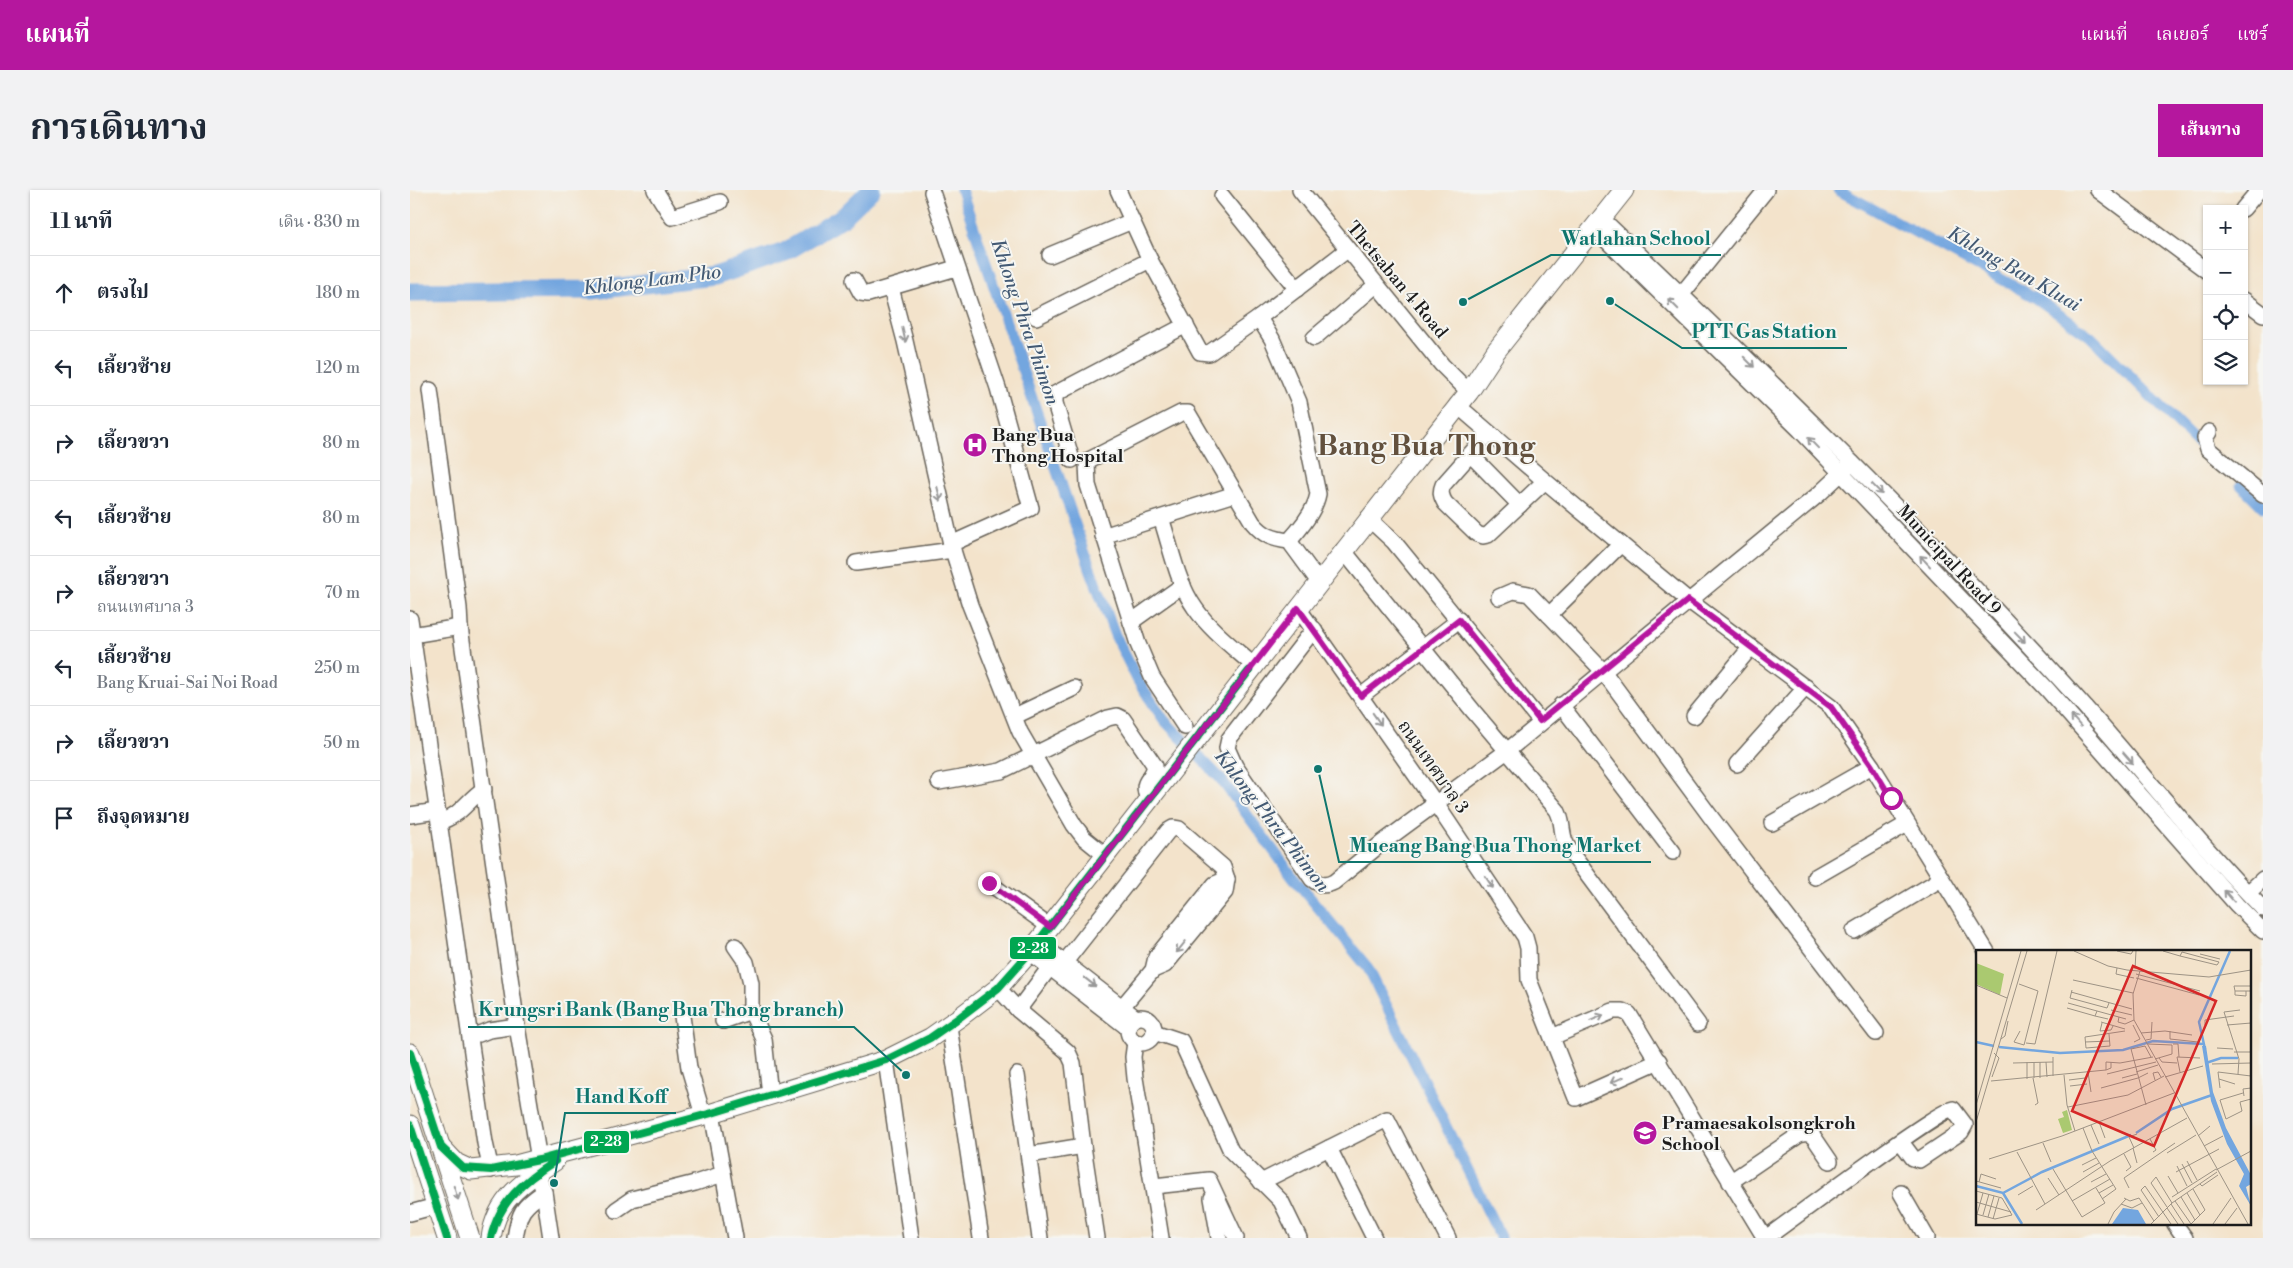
<!DOCTYPE html>
<html lang="th">
<meta charset="utf-8">
<style>
body{margin:0;font-family:"Libre Bodoni","Noto Serif Thai",serif;background:#f2f2f3;color:#1f2937}
.controls{position:absolute;right:15px;top:15px;display:grid;overflow:hidden;border-radius:0px;box-shadow:0 1px 4px #0004}
.controls button{width:45px;height:45px;display:grid;place-items:center;padding:0;border:0;border-bottom:1px solid #e0e1e3;background:#fff;color:#1f2937;font:25px sans-serif}
.stop{position:absolute;width:15px;height:15px;margin:-11px;border:4px solid #b5179e;border-radius:50%;background:#fff}
.stop.end{background:#b5179e;border-color:#fff;box-shadow:0 1px 5px #0008}
.list{margin:0;padding:0;list-style:none}
h2{display:flex;justify-content:space-between;align-items:center;height:65px;margin:0;padding:0 20px;font-size:21px}
h2 small{font-size:16px;font-weight:400;color:#747a83}
.list li{display:grid;grid-template-columns:32px 1fr auto;gap:15px;align-items:center;box-sizing:border-box;height:75px;padding:0 20px;border-top:1px solid #e0e1e3}
.list b{display:block;font-size:19px;white-space:nowrap}
.list p{margin:0;font-size:16px;white-space:nowrap;color:#747a83}
.list em{font-size:16px;font-style:normal;color:#747a83}
.icon{flex:none;width:28px;height:28px;fill:none;stroke:currentColor;stroke-width:2;stroke-linecap:round;stroke-linejoin:round}
.map{position:relative;flex:none;width:1853px;height:1048px;overflow:hidden;border-radius:0px}
header{display:flex;align-items:center;gap:30px;box-sizing:border-box;height:70px;padding:0 25px;background:#b5179e;color:#fff}
header strong{font-size:24px}
nav{display:flex;gap:28px;margin-inline-start:auto;font-size:18px}
.intro{display:flex;align-items:center;justify-content:space-between;box-sizing:border-box;height:120px;padding:0 30px}
h1{margin:0;font-size:35px}
.button{padding:12px 22px;border-radius:0px;background:#b5179e;color:#fff;font-size:18px;font-weight:700}
main{display:flex;gap:30px;padding:0 30px}
aside{flex:1;background:#fff;border-radius:0px;box-shadow:0 1px 4px #0004}
.map>svg:first-child{display:block}
.lines{fill:none;stroke-linecap:round;stroke-linejoin:round}
.canal{stroke:#73a6df;stroke-width:11}
.river{stroke:#73a6df;stroke-width:19}
.minor-casing{stroke:#676259;stroke-width:18}
.major-casing{stroke:#676259;stroke-width:21}
.minor{stroke:#fff;stroke-width:15}
.major{stroke:#fff;stroke-width:19}
.bus-1-casing{stroke:#f6f6f2;stroke-width:11}
.bus-1{stroke:#00a651;stroke-width:8}
.oneway{stroke:#999}
.route{stroke:#b5179e;stroke-width:6}
.labels{text-anchor:middle;dominant-baseline:central;stroke-width:4;stroke-linejoin:round;paint-order:stroke}
.street-label{font-size:18px;fill:#1c1c1c;stroke:#f6f6f2}
.poi-label{font-size:18px;font-weight:bold;fill:#1c1c1c;stroke:#f6f6f2;text-anchor:start}
.water-label{font-size:19px;font-style:italic;fill:#435a74;stroke:#f6f6f2}
.town-label{font-size:28px;font-weight:bold;fill:#62503d;stroke:#f6f6f2}
.inset-river{fill:none;stroke:#73a6df;stroke-width:2.5}
.inset-road{fill:none;stroke:#9d9385;stroke-width:1}
.view{fill:#d62828;fill-opacity:0.15;stroke:#d62828;stroke-width:2.5}
.inset-edge{fill:none;stroke:#1c1c1c;stroke-width:2.5}
.leader{fill:none;stroke:#0f766e;stroke-width:2}
.callout-dot{fill:#0f766e;stroke:#f6f6f2;stroke-width:2}
.callout-label{font-size:19px;text-anchor:middle;font-weight:bold;fill:#0f766e;stroke:#f6f6f2;stroke-width:4;stroke-linejoin:round;paint-order:stroke}
.line-badge{stroke:#f6f6f2;stroke-width:2}
.badge-label{font-size:14px;text-anchor:middle;font-weight:bold;fill:#fff}
</style>
<header>
<strong>แผนที่</strong>
<nav><a>แผนที่</a><a>เลเยอร์</a><a>แชร์</a></nav>
</header>
<div class="intro"><h1>การเดินทาง</h1><a class="button">เส้นทาง</a></div>
<main>
<aside>
<h2>11 นาที<small>เดิน · 830 m</small></h2>
<ul class="list">
<li><svg class="icon" aria-label="ahead" viewBox="0 0 24 24"><path d="M12 20V5M6 11l6-6 6 6"/></svg><div><b>ตรงไป</b></div><em>180 m</em></li>
<li><svg class="icon" aria-label="left" viewBox="0 0 24 24"><path d="M17 20v-9H6M10 6l-5 5 5 5"/></svg><div><b>เลี้ยวซ้าย</b></div><em>120 m</em></li>
<li><svg class="icon" aria-label="right" viewBox="0 0 24 24"><path d="M7 20v-9h11M14 6l5 5-5 5"/></svg><div><b>เลี้ยวขวา</b></div><em>80 m</em></li>
<li><svg class="icon" aria-label="left" viewBox="0 0 24 24"><path d="M17 20v-9H6M10 6l-5 5 5 5"/></svg><div><b>เลี้ยวซ้าย</b></div><em>80 m</em></li>
<li><svg class="icon" aria-label="right" viewBox="0 0 24 24"><path d="M7 20v-9h11M14 6l5 5-5 5"/></svg><div><b>เลี้ยวขวา</b><p>ถนนเทศบาล 3</p></div><em>70 m</em></li>
<li><svg class="icon" aria-label="left" viewBox="0 0 24 24"><path d="M17 20v-9H6M10 6l-5 5 5 5"/></svg><div><b>เลี้ยวซ้าย</b><p>Bang Kruai-Sai Noi Road</p></div><em>250 m</em></li>
<li><svg class="icon" aria-label="right" viewBox="0 0 24 24"><path d="M7 20v-9h11M14 6l5 5-5 5"/></svg><div><b>เลี้ยวขวา</b></div><em>50 m</em></li>
<li><svg class="icon" aria-label="arrive" viewBox="0 0 24 24"><path d="M6 21V4h12l-3 4 3 4H6"/></svg><div><b>ถึงจุดหมาย</b></div></li>
</ul>
</aside>
<div class="map">
<svg width="1853" height="1048" viewBox="0 0 1853 1048">
<rect width="100%" height="100%" fill="#f6f6f2"/>
<filter id="ink" filterUnits="userSpaceOnUse"><feTurbulence type="fractalNoise" baseFrequency=".02" numOctaves="2"/><feDisplacementMap in="SourceGraphic" scale="10" xChannelSelector="R" yChannelSelector="G"/><feConvolveMatrix kernelMatrix="1 2 1 2 8 2 1 2 1" color-interpolation-filters="sRGB"/></filter>
<filter id="wash" filterUnits="userSpaceOnUse"><feTurbulence type="fractalNoise" baseFrequency=".0096" numOctaves="4" result="noise"/><feDisplacementMap in="SourceGraphic" scale="20" xChannelSelector="R" yChannelSelector="G"/><feGaussianBlur stdDeviation="1.12" result="paint"/><feColorMatrix in="noise" values="0 0 0 0 0 0 0 0 0 0 0 0 0 0 0 0 0 1.4 0 .05"/><feComposite in="paint" operator="in"/></filter>
<g filter="url(#wash)">
<rect width="100%" height="100%" fill="#f3e3cb"/>
<g class="lines">
<g class="canal">
<polyline points="551,0 680,378 705,445 728,491 754,530 810,588 883,687 958,778 1091,1048"/>
<polyline points="1428,0 1626,108 1680,146 1798,263"/>
<polyline points="1831,295 1853,317"/>
</g>
<polyline class="river" points="0,102 183,100 305,86 375,62 433,27 461,0"/>
</g>
</g>
<g filter="url(#ink)">
<g class="lines">
<defs>
<g id="minor">
<polyline points="245,0 262,27 310,12"/>
<polyline points="708,0 740,70 790,162 799,163 849,128 937,60"/>
<polyline points="890,0 1032,175 1059,202"/>
<polyline points="1688,0 1797,81"/>
<polyline points="522,2 588,198 621,318 541,354"/>
<polyline points="812,6 887,99"/>
<polyline points="1833,19 1849,0"/>
<path d="M1191,28C1346,176 1501,327 1646,485C1717,561 1780,645 1853,719"/>
<polyline points="1184,38 1390,240 1637,499 1827,715 1853,741"/>
<polyline points="640,65 722,31"/>
<polyline points="444,90 451,103 458,104 546,78"/>
<polyline points="481,98 495,151 541,354 560,415 610,542 664,635 674,648 695,665"/>
<polyline points="1271,105 1356,0"/>
<polyline points="1834,110 1853,124"/>
<polyline points="626,127 740,70"/>
<path d="M849,128L862,149L889,212L908,304C905,321 891,338 879,351"/>
<polyline points="904,148 966,95"/>
<polyline points="20,200 49,418 50,437 107,836 129,970"/>
<polyline points="1047,215 1135,291 1278,410 1421,517 1462,576 1577,762"/>
<polyline points="1799,242 1795,248 1798,259 1853,305"/>
<path d="M1079,243L1033,295C1030,302 1031,306 1035,313L1067,344L1073,346L1078,345L1135,291"/>
<polyline points="1061,265 1110,315"/>
<polyline points="662,270 645,213 645,204 776,135"/>
<path d="M751,328C761,357 767,393 785,418C800,440 824,458 843,475"/>
<polyline points="958,328 984,352 1130,531"/>
<polyline points="693,346 825,304"/>
<path d="M933,360L1064,522L1147,620C1152,629 1151,634 1153,644C1154,652 1159,660 1164,667L1288,834"/>
<polyline points="446,373 543,360"/>
<polyline points="1089,407 1103,401 1119,404 1193,481 1303,630 1466,843"/>
<polyline points="888,418 1026,614 1115,747 1118,758 1119,790 1166,908 1249,871"/>
<polyline points="1139,425 1211,354"/>
<polyline points="0,429 75,953 81,980"/>
<polyline points="721,432 773,395"/>
<path d="M904,439L819,549L817,558L825,576L902,689C910,695 914,697 924,692L972,653L1097,561L1409,304L1442,273"/>
<polyline points="2,445 50,437"/>
<polyline points="951,506 1049,430"/>
<polyline points="1151,515 1263,662"/>
<polyline points="605,526 664,498"/>
<polyline points="1284,526 1341,457"/>
<path d="M775,537L742,487L728,454L678,295L677,273L679,270L771,223H778L843,333C854,346 863,349 879,351L909,392"/>
<polyline points="1327,574 1396,497"/>
<path d="M529,592L591,581L698,528L707,526L713,529L745,576C741,593 730,588 738,610"/>
<polyline points="0,625 27,621"/>
<path d="M29,632C52,625 56,611 74,599"/>
<polyline points="1362,633 1462,576"/>
<polyline points="1405,687 1497,634"/>
<polyline points="579,693 640,737"/>
<polyline points="1838,703 1853,689"/>
<polyline points="1444,741 1531,689"/>
<polyline points="628,752 726,828"/>
<polyline points="325,756 336,772 341,793 341,821 354,849 360,905"/>
<polyline points="620,762 718,838"/>
<polyline points="647,782 758,641 763,638 769,639 813,677 817,689 815,702 755,775 743,780"/>
<polyline points="588,798 608,820 658,862 663,873 673,956 619,965"/>
<polyline points="712,817 743,780 746,767 805,694 817,689"/>
<polyline points="608,820 646,769"/>
<polyline points="272,826 279,878 293,925"/>
<circle cx="731" cy="840" r="13"/>
<polyline points="313,831 341,821"/>
<polyline points="539,836 571,1048"/>
<polyline points="744,842 771,851 821,961 871,1011 889,1048"/>
<polyline points="69,844 79,840 107,836"/>
<polyline points="1142,847 1203,821 1212,821 1219,824 1355,1048"/>
<polyline points="725,852 723,867 725,888 751,1048"/>
<polyline points="476,870 501,1048"/>
<polyline points="607,885 630,1048"/>
<polyline points="302,923 325,1048"/>
<polyline points="673,956 687,1048"/>
<polyline points="919,958 964,1048"/>
<polyline points="127,982 134,1002 141,1048"/>
<polyline points="851,992 977,929 1038,1048"/>
<polyline points="1320,992 1389,945 1396,943 1403,946 1420,971"/>
<polyline points="744,996 799,990 826,1048"/>
<polyline points="1491,1003 1517,1048"/>
<polyline points="802,1008 809,1048"/>
<polyline points="206,1020 222,1009 285,993 313,984"/>
<polyline points="0,1023 26,1016"/>
<polyline points="1765,1034 1775,1048"/>
<path d="M105,1048C109,1022 112,1017 134,1002"/>
<path d="M1356,1048C1378,1032 1531,918 1543,919L1555,935L1551,942L1509,970L1503,968L1491,952"/>
</g>
<g id="major">
<polyline points="0,863 60,1048"/>
<polyline points="0,935 37,1048"/>
<polyline points="31,957 46,973 61,980 106,975 302,923 476,870 520,848 550,827 588,798 620,762 1059,202 1086,161 1214,0"/>
<path d="M81,1048C86,1009 115,990 145,971"/>
</g>
</defs>
<use href="#minor" class="minor-casing"/>
<use href="#major" class="major-casing"/>
<use href="#minor" class="minor"/>
<use href="#major" class="major"/>
<defs>
<g id="bus-1">
<polyline points="0,863 31,957 53,978 81,980 129,970 302,923 476,870 520,848 550,827 588,798 620,762 839,481"/>
<polyline points="0,935 37,1048"/>
<path d="M81,1048C89,1011 114,991 145,971"/>
</g>
</defs>
<use href="#bus-1" class="bus-1-casing"/>
<use href="#bus-1" class="bus-1"/>
</g>
<defs><path id="oneway-shaft" d="M-6 0H5M1.5-3L5.5 0L1.5 3" fill="none" stroke-width="1.6" stroke-linecap="round" stroke-linejoin="round" transform="scale(1.25)"/></defs>
<g class="oneway">
<use href="#oneway-shaft" transform="translate(1263 114) rotate(-135)"/>
<use href="#oneway-shaft" transform="translate(494 145) rotate(77)"/>
<use href="#oneway-shaft" transform="translate(1339 172) rotate(45)"/>
<use href="#oneway-shaft" transform="translate(1403 253) rotate(-134)"/>
<use href="#oneway-shaft" transform="translate(1467 299) rotate(46)"/>
<use href="#oneway-shaft" transform="translate(529 304) rotate(76)"/>
<use href="#oneway-shaft" transform="translate(1515 371) rotate(-133)"/>
<use href="#oneway-shaft" transform="translate(1610 447) rotate(46)"/>
<use href="#oneway-shaft" transform="translate(967 529) rotate(55)"/>
<use href="#oneway-shaft" transform="translate(1666 531) rotate(-131)"/>
<use href="#oneway-shaft" transform="translate(1718 568) rotate(49)"/>
<use href="#oneway-shaft" transform="translate(1079 692) rotate(56)"/>
<use href="#oneway-shaft" transform="translate(1819 706) rotate(-131)"/>
<use href="#oneway-shaft" transform="translate(771 757) rotate(129)"/>
<use href="#oneway-shaft" transform="translate(680 792) rotate(38)"/>
<use href="#oneway-shaft" transform="translate(1187 828) rotate(-23)"/>
<use href="#oneway-shaft" transform="translate(1207 890) rotate(156)"/>
<use href="#oneway-shaft" transform="translate(46 1003) rotate(72)"/>
</g>
</g>
<g class="lines" filter="url(#ink)">
<polyline class="route" points="579,693 640,737 888,418 951,506 1049,430 1130,531 1278,410 1421,517 1462,576 1481,608"/>
</g>
<defs>
<symbol id="hospital-disc" viewBox="-11 -11 22 22"><circle r="9.5" fill="#b5179e" stroke="#f6f6f2"/><path d="M-5-5h3v3.5h4V-5h3V5h-3V1.5h-4V5h-3Z" fill="#fff"/></symbol>
<symbol id="school-disc" viewBox="-11 -11 22 22"><circle r="9.5" fill="#b5179e" stroke="#f6f6f2"/><path d="M0-5L7-2L0 1L-7-2ZM-4 1L0 2.5L4 1V4Q0 6-4 4Z" fill="#fff"/></symbol>
</defs>
<g fill-rule="evenodd">
<use href="#hospital-disc" x="551" y="241" width="28" height="28"/>
<use href="#school-disc" x="1221" y="929" width="28" height="28"/>
</g>
<g class="labels">
<g class="street-label">
<text transform="translate(987 90) rotate(50)">Thetsaban 4 Road</text>
<text transform="translate(1539 370) rotate(47)">Municipal Road 9</text>
<text transform="translate(1023 577) rotate(55)">ถนนเทศบาล 3</text>
</g>
<g class="poi-label">
<text x="582" y="245">Bang Bua<tspan x="582" dy="21">Thong Hospital</tspan></text>
<text x="1252" y="933">Pramaesakolsongkroh<tspan x="1252" dy="21">School</tspan></text>
</g>
<g class="water-label">
<text transform="translate(1604 79) rotate(30)">Khlong Ban Kluai</text>
<text transform="translate(242 90) rotate(-7)">Khlong Lam Pho</text>
<text transform="translate(615 132) rotate(71)">Khlong Phra Phimon</text>
<text transform="translate(862 631) rotate(52)">Khlong Phra Phimon</text>
</g>
<g class="town-label">
<text x="1016" y="256">Bang Bua Thong</text>
</g>
</g>
<g transform="translate(1566 760)">
<rect width="275" height="275" fill="#f3e3cb"/>
<path d="M0,13L28,24L24,45L0,34ZM91,160L96,180L87,183L82,169L88,167L86,162Z" fill="#aac970"/>
<path d="M226,96H230L237,142L250,178L275,225V234L270,237L275,256L263,236L268,224L251,194L235,151ZM147,258L162,260L170,274H136Z" fill="#73a6df"/>
<path class="inset-river" d="M0,92L18,96M23,97L84,103L147,100L177,91L227,94M229,99L223,72L254,1M230,113L245,108H262M160,183L196,159L236,145M0,236L27,243L66,222L155,185M27,243L46,274"/>
<path class="inset-road" d="M98,1L132,16L151,20L233,27L275,20M141,1L155,4L157,1M187,1L204,6L241,15L243,12L206,2L204,6M224,4L244,9M141,18L140,24L158,28M159,19L160,1M164,21L157,44L158,70L272,274M160,24L224,41M160,28L223,45M97,30L157,43M43,34L62,41L48,95L38,92L44,81M0,35L31,48M96,40L94,48L131,58L133,53M259,41L258,36H275M270,41V46L259,45V41H275M95,42L156,59M92,53L150,69M91,58L119,66M135,60L156,65M121,61L119,66L132,69M143,67L142,72L149,74L158,70M125,72L149,79M126,73L124,81L135,80L137,76M157,75L164,89L158,92M229,75V70L258,66M251,75L275,73M194,81V89L222,92M165,83L189,81L216,85M133,84L134,96L110,98L109,87L149,81M25,89L29,86L32,71M170,90L175,89L176,72M109,92L134,91M50,93L59,94L81,1M172,94L196,95V104L179,109M197,94H202L203,107M241,98L257,99M258,102H275M77,107V126M183,108L186,112L201,113M51,112V129M58,112V128M64,112V128M70,112L71,127M37,113L77,112M236,114L275,113M130,120V112L144,113L177,107M112,122L115,142M160,122L182,115M204,122L201,107L224,108M131,124L180,112M262,124L263,109L248,62L264,60M88,125L91,155L99,181M16,127L23,108L18,103M189,127L227,116M57,128L62,153L59,155M146,128L161,124M243,129L259,134M93,130L109,128M179,130L177,123L182,122L185,127M15,131L130,120L135,118V112M94,136L111,134M125,138L162,128L172,123M244,138L242,122L275,126M267,143L244,150L250,169L266,161L264,152L275,149M268,146L267,139L275,138M0,155L45,1M170,155L155,99L169,96L175,107M92,157L152,145L188,126M0,172L51,1M123,172L129,188M115,175L123,194M107,178L116,201L140,239L126,249M222,186L234,176M174,189L180,200L177,202M67,193L75,212M228,196L247,186M157,198L161,213M158,198L153,187L161,184M41,202L69,254M191,203L220,185M148,204L155,217L150,221M13,209L86,186L198,143M211,211L221,230M206,214L216,233M106,215L120,208M201,216L211,236M77,219L106,267L129,253L120,238M240,220L275,201M107,222L123,213M200,222L243,199M192,226L202,243M72,228L83,245M0,231L25,238M3,232L5,224L20,229M115,232L130,224M224,234L226,236L242,225M153,238L148,228L199,193M0,241L26,248L36,265L19,269L0,264M123,243L137,235M211,243L224,265M42,245L57,236M196,247L240,219M205,247L219,270M148,248L154,251L163,248L178,271M96,251L134,229M199,251L215,274M0,252L35,262M145,254L156,258L166,253M195,254L208,274M191,257L175,233L180,227L196,253M191,258L202,274M60,260L134,211L211,168M1,264L7,243M7,265L13,244M12,267L18,246M183,267L165,240L169,236L195,274M17,269L23,248M132,274L138,262L150,249M175,274L196,253L241,222M215,274L229,260L217,239M237,274L255,248M249,274L261,258"/>
<path class="view" d="M157,16L240,51L178,196L96,161Z"/>
<rect width="275" height="275" class="inset-edge"/>
</g>
<path class="leader" d="M1053 112L1141 65H1311M1200 111L1272 158H1437M908 579L929 672H1241M496 885L444 837H58M144 993L155 923H266"/>
<g class="callout-dot">
<circle cx="1053" cy="112" r="5"/>
<circle cx="1200" cy="111" r="5"/>
<circle cx="908" cy="579" r="5"/>
<circle cx="496" cy="885" r="5"/>
<circle cx="144" cy="993" r="5"/>
</g>
<g class="callout-label">
<text x="1226" y="55">Watlahan School</text>
<text x="1354" y="148">PTT Gas Station</text>
<text x="1085" y="662">Mueang Bang Bua Thong Market</text>
<text x="251" y="826">Krungsri Bank (Bang Bua Thong branch)</text>
<text x="211" y="913">Hand Koff</text>
</g>
<g class="line-badge">
<rect x="599" y="746" width="48" height="24" rx="5" fill="#00a651"/>
<rect x="173" y="940" width="47" height="24" rx="5" fill="#00a651"/>
</g>
<g class="badge-label">
<text x="623" y="763">2-28</text>
<text x="196" y="956">2-28</text>
</g>
</svg>
<div class="controls">
<button>+</button>
<button>−</button>
<button><svg class="icon" aria-label="locate" viewBox="0 0 24 24"><circle cx="12" cy="12" r="6"/><path d="M12 2v4M12 18v4M2 12h4M18 12h4"/></svg></button>
<button><svg class="icon" aria-label="layers" viewBox="0 0 24 24"><path d="M12 4l9 5-9 5-9-5zM3 14l9 5 9-5"/></svg></button>
</div>
<div class="stop" style="left:1481px;top:608px"></div>
<div class="stop end" style="left:579px;top:693px"></div>
</div>
</main>
